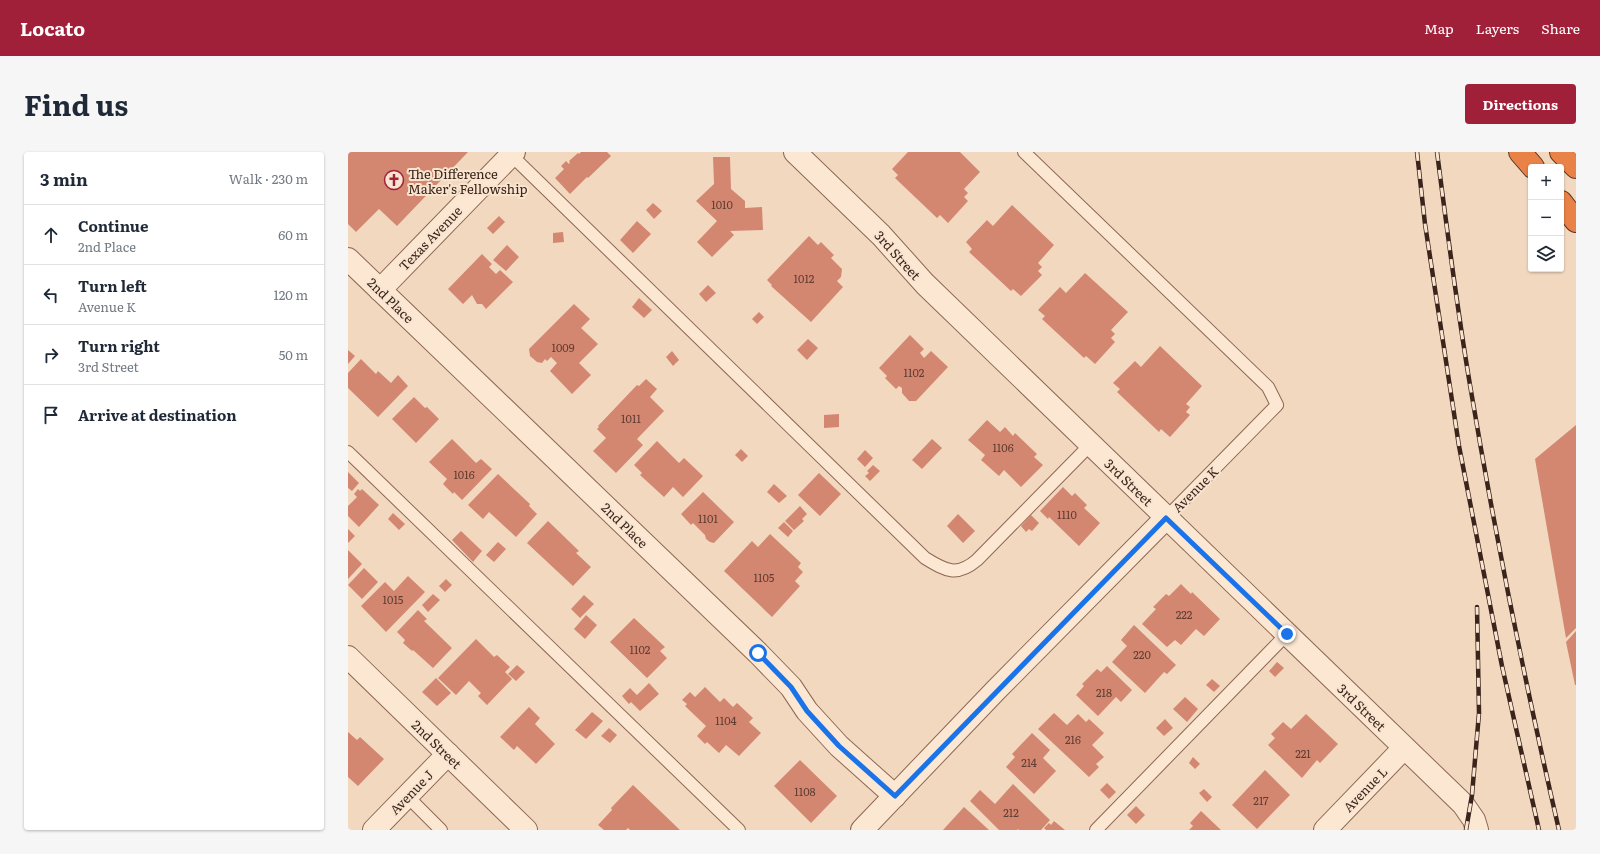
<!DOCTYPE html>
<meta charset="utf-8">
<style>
body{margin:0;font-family:Literata,serif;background:#f6f6f7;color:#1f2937}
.controls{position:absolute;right:12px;top:12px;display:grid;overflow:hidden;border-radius:4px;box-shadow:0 1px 3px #0004}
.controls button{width:36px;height:36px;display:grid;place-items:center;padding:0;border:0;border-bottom:1px solid #e0e1e3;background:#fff;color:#1f2937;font:20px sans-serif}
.stop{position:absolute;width:12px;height:12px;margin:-9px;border:3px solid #1a73e8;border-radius:50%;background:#fff}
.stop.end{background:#1a73e8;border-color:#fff;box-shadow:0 1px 4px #0008}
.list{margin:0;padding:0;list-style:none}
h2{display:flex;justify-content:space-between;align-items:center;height:52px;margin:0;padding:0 16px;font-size:17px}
h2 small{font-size:13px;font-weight:400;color:#747a83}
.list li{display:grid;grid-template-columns:26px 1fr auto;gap:12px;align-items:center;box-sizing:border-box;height:60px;padding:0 16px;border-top:1px solid #e0e1e3}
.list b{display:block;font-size:15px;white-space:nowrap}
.list p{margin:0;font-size:13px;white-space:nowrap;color:#747a83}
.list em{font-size:13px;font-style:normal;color:#747a83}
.icon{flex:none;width:22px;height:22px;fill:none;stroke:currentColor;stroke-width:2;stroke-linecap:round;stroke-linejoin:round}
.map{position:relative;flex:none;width:1228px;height:678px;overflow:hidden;border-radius:4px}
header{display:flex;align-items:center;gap:24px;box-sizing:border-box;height:56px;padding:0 20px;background:#a0203a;color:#fff}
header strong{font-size:19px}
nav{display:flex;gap:22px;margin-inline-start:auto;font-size:14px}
.intro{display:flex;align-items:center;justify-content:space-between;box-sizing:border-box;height:96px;padding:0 24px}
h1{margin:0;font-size:28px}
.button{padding:10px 18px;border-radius:4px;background:#a0203a;color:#fff;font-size:14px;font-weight:700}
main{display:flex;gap:24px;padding:0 24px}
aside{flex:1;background:#fff;border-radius:4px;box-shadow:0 1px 3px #0004}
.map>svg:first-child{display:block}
.building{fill:#d38771}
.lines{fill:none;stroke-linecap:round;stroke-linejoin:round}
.service-casing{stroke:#8c6855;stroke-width:14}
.minor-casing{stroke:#8c6855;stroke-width:24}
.motorway-casing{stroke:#59372a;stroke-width:24}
.service{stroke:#fce7d3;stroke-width:12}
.minor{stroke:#fce7d3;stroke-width:22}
.motorway{stroke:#e98247;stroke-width:22}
.rail-casing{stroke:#3a241b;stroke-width:4.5}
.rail{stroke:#f8e4cf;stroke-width:3;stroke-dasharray:9;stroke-linecap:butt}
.route{stroke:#1a73e8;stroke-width:5}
.labels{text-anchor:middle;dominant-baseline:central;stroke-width:4;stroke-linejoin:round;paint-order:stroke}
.number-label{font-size:11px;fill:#603d30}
.poi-label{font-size:13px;fill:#3a241b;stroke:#f8e4cf;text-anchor:start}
.street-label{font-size:13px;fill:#3a241b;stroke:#f8e4cf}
</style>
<header>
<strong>Locato</strong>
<nav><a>Map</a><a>Layers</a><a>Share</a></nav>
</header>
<div class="intro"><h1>Find us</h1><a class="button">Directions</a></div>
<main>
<aside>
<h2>3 min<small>Walk · 230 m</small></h2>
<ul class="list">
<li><svg class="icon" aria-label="ahead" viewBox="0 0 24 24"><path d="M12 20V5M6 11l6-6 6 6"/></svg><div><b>Continue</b><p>2nd Place</p></div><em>60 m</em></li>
<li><svg class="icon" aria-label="left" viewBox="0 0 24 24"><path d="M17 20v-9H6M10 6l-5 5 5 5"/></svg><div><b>Turn left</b><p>Avenue K</p></div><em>120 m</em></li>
<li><svg class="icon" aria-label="right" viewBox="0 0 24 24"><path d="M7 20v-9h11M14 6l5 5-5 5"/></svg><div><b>Turn right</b><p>3rd Street</p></div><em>50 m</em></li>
<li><svg class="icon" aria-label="arrive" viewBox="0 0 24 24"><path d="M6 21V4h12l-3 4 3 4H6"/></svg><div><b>Arrive at destination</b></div></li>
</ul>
</aside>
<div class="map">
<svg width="1228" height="678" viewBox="0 0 1228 678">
<rect width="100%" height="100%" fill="#f2d8bf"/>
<g class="building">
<polygon points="0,0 120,0 49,74 31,57 8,80 0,72"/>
<polygon points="233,0 259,0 263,4 240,26 239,25 222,42 207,26 216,17 213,14 218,9 221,12 222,10 221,9 230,1 231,2"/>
<polygon points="560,0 612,0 632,20 616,37 620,41 616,45 620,49 600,71 592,63 589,66 547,26 550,23 544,17"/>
<polygon points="365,5 382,5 383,37 397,49 397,56 414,55 415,78 382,79 386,83 364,105 349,90 369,69 348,49 366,32"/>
<polygon points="305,51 314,59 306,67 298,58"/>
<polygon points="664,53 706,93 690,111 694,115 690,119 694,123 673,144 665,137 663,139 621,100 624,97 618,90 639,68 645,74"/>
<polygon points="151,64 157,70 145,82 139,76"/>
<polygon points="289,69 303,82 285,101 272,88"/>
<polygon points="215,80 216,90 205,91 205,81"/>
<polygon points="461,84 470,93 473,90 486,103 483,106 494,117 493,125 489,129 495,135 463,170 423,134 424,133 419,128"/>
<polygon points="159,93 171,105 158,119 145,108"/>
<polygon points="134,102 144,112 141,115 148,122 152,118 165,130 138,157 134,152 129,152 124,143 115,152 100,137"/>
<polygon points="737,121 780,160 763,178 767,182 763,186 767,190 747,212 738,204 736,206 694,167 697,164 690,158 712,135 718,141"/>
<polygon points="360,133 368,141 358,150 351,142"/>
<polygon points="291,146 304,158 296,166 284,155"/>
<polygon points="226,152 242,167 233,176 250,192 231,211 243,223 224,242 202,219 209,211 203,205 199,209 197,207 194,211 189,210 182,204 181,197"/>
<polygon points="411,160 416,165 409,172 404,167"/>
<polygon points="562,183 576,197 572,201 576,206 583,199 600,215 568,249 561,249 554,241 554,236 551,234 548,237 537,226 539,224 531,216"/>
<polygon points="460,187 470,196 459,208 449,198"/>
<polygon points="812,194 854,234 838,252 842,255 838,260 842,263 822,285 813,277 811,280 769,240 772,237 765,231 787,209 793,215"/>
<polygon points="0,198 7,204 0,212"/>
<polygon points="324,199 331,208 325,214 318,205"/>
<polygon points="13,207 28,222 30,219 43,231 50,223 60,234 30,265 0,236 0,221"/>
<polygon points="298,227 309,237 302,245 316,259 289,287 295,293 268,321 245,299 258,286 249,277 251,275 250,274 289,233 291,234"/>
<polygon points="66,245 77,256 79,255 91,267 68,291 44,267"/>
<polygon points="491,262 491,275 476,276 476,263"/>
<polygon points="639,268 652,280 657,275 665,284 667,281 689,302 686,305 695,313 673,335 656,318 651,324 633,308 637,303 620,288"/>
<polygon points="1228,273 1228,476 1218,486 1187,307"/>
<polygon points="104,287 128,311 133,307 144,317 114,348 106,340 105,342 95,332 99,327 81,310"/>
<polygon points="584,287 594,296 574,317 564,308"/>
<polygon points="309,289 331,311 336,306 355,324 335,345 325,335 316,345 292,323 294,321 286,313"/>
<polygon points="393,297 400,304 394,310 387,303"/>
<polygon points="517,298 525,306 517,315 509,307"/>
<polygon points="525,313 532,319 522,329 517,324 521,321 519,319"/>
<polygon points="0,320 11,331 4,339 0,336"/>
<polygon points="471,321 493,342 472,364 450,343"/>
<polygon points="150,322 182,352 181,354 189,362 168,385 141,360 135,367 120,353"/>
<polygon points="426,332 439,344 431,351 419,340"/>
<polygon points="715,335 724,344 727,341 739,353 736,356 752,371 731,394 701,365 700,367 692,359"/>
<polygon points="10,337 12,339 14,337 31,353 11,375 0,364 0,354 9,345 6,342"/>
<polygon points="355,340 386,370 366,391 362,390 358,387 357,383 345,371 343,373 333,362"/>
<polygon points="452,354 459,362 454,367 456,369 446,378 437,369"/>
<polygon points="45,361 57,372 51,378 40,367"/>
<polygon points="610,362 627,379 615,391 599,374"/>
<polygon points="683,363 691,371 684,379 681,377 678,380 673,374"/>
<polygon points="200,369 231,399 228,401 243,415 225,434 179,391"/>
<polygon points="436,370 445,379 440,385 430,376"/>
<polygon points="0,377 7,384 0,391"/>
<polygon points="113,379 134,399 125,410 104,388"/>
<polygon points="422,382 453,411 450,415 455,420 447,429 452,434 424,465 376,419 404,389 410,395"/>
<polygon points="150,390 158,397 146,410 138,403"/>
<polygon points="0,398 14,412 0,427"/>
<polygon points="16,416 30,430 14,447 0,433"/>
<polygon points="60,424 77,440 38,480 13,454 37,430 46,439"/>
<polygon points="98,427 104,433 97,440 91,434"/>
<polygon points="833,432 843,442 844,440 872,467 856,484 848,477 833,493 827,488 819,495 794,472 808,457 805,455 818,442 821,444"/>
<polygon points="85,442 92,448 80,460 74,453"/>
<polygon points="236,443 246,452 232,466 223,457"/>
<polygon points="70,458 79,467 76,469 104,496 85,516 65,498 64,499 55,491 57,488 49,480"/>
<polygon points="238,463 249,473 237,487 226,477"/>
<polygon points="286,466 317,495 312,499 319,506 299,526 262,490"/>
<polygon points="786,473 828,513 819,522 816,520 797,541 764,510 779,494 773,488"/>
<polygon points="1228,479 1228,533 1227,533 1218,490"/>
<polygon points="128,487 146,505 149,503 162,515 157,520 164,527 139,553 130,544 133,541 121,529 108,543 90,526"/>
<polygon points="929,510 936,516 927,525 921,519"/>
<polygon points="169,513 177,520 168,529 160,522"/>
<polygon points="759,514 784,538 773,550 768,545 750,564 728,543 736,534 734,532 749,517 753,520"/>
<polygon points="88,526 103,541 89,554 74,540"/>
<polygon points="864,527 872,534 866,540 858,533"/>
<polygon points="301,531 311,542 292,559 283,550 281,552 274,544 282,536 289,543"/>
<polygon points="357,535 372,550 376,546 385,555 389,551 405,566 401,570 413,581 391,604 378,593 371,601 359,590 357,592 349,584 358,574 337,554 339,552 334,548 342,540 347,545"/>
<polygon points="837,545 850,557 839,570 825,557"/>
<polygon points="181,555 192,566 187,572 207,592 188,612 169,594 166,598 152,585"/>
<polygon points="244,560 255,569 238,587 227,578"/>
<polygon points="706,561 719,573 730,562 738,570 741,567 756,581 744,593 756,605 748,612 751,615 741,625 690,577"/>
<polygon points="958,562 990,592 972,611 969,608 954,626 920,593 927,586 923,582 935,570 943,577"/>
<polygon points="817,567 825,576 816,584 808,576"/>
<polygon points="261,576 269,583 262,591 253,584"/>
<polygon points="0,580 9,588 12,585 36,607 10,634 0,625"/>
<polygon points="684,581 702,598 695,606 708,619 686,642 658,615 667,605 664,602"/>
<polygon points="845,605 852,612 847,617 841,611"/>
<polygon points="452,608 489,644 463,671 426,634"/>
<polygon points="917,618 942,643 909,677 884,653"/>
<polygon points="759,631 768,640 761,647 752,638"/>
<polygon points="665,632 702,668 693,678 671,678 670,677 669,678 651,678 622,649 632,638 647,652"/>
<polygon points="285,633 332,678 282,678 280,676 278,678 256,678 250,673 264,658 263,656"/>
<polygon points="856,637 864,645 859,650 851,641"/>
<polygon points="788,654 797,663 788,672 779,663"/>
<polygon points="616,655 641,678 595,678"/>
<polygon points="853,659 873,678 841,678 845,674 842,671"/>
<polygon points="706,669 717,678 698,678 696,676 701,671 703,673"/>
</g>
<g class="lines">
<defs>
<g id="service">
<path d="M160,0L577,406C598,419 609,425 629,408L743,292"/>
<polyline points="676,0 920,235 929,253 818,366"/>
<polyline points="0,300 391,678"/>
<polyline points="59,644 93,678"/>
<polyline points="748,678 939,482"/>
</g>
<g id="minor">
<polyline points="447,0 533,83 577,132 1115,652 1126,668 1129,678"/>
<polyline points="0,107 410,501 443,535 459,559 491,594 547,644"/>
<polyline points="32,138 166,0"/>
<polyline points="0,505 178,678"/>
<polyline points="26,678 100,602"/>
<polyline points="514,678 648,538 818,366"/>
<polyline points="977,678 1056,596"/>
</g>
<g id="motorway">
<polyline points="1172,0 1185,15"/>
<polyline points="1213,0 1228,15"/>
<polyline points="1213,50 1228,69"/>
</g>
</defs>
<use href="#service" class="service-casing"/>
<use href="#minor" class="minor-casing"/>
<use href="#motorway" class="motorway-casing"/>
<use href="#service" class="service"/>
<use href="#minor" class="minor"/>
<use href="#motorway" class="motorway"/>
<defs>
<g id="rail">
<polyline points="1069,0 1077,72 1111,294 1154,514 1191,678"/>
<path d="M1089,0C1099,78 1109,156 1122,233C1147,382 1177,531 1211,678"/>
<polyline points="1118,678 1124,643 1131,561 1129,455"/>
</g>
</defs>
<use href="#rail" class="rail-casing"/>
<use href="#rail" class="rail"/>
</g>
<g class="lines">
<polyline class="route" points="410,501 443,535 459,559 491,594 547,644 818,366 939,482"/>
</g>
<defs>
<symbol id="church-ring" viewBox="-11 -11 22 22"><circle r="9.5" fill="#f8e4cf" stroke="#a0203a" stroke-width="1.5"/><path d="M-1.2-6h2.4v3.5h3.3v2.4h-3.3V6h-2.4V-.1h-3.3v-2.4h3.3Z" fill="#a0203a"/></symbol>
</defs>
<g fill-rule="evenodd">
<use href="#church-ring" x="35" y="17" width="22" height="22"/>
</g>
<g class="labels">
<g class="number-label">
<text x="374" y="52">1010</text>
<text x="456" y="126">1012</text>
<text x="215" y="195">1009</text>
<text x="566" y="220">1102</text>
<text x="283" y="266">1011</text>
<text x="655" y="295">1106</text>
<text x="116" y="322">1016</text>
<text x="719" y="362">1110</text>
<text x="360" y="366">1101</text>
<text x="416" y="425">1105</text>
<text x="45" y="447">1015</text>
<text x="836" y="462">222</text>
<text x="292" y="497">1102</text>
<text x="794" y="502">220</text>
<text x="756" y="540">218</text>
<text x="378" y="568">1104</text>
<text x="725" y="587">216</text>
<text x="955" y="601">221</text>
<text x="681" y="610">214</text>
<text x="457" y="639">1108</text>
<text x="913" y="648">217</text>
<text x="663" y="660">212</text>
</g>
<g class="poi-label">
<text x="60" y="21">The Difference<tspan x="60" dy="15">Maker's Fellowship</tspan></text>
</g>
<g class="street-label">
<text transform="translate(82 86) rotate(-46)">Texas Avenue</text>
<text transform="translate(550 103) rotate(48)">3rd Street</text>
<text transform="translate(43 148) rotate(44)">2nd Place</text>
<text transform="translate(781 330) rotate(44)">3rd Street</text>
<text transform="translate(847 337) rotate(-45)">Avenue K</text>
<text transform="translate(277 373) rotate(44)">2nd Place</text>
<text transform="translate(1014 555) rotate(44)">3rd Street</text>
<text transform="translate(89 592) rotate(44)">2nd Street</text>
<text transform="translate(1017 637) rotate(-46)">Avenue L</text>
<text transform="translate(63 640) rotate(-46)">Avenue J</text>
</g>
</g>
</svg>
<div class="controls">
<button>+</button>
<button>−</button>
<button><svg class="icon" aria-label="layers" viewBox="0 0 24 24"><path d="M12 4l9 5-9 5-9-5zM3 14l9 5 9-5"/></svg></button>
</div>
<div class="stop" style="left:410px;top:501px"></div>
<div class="stop end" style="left:939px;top:482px"></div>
</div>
</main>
